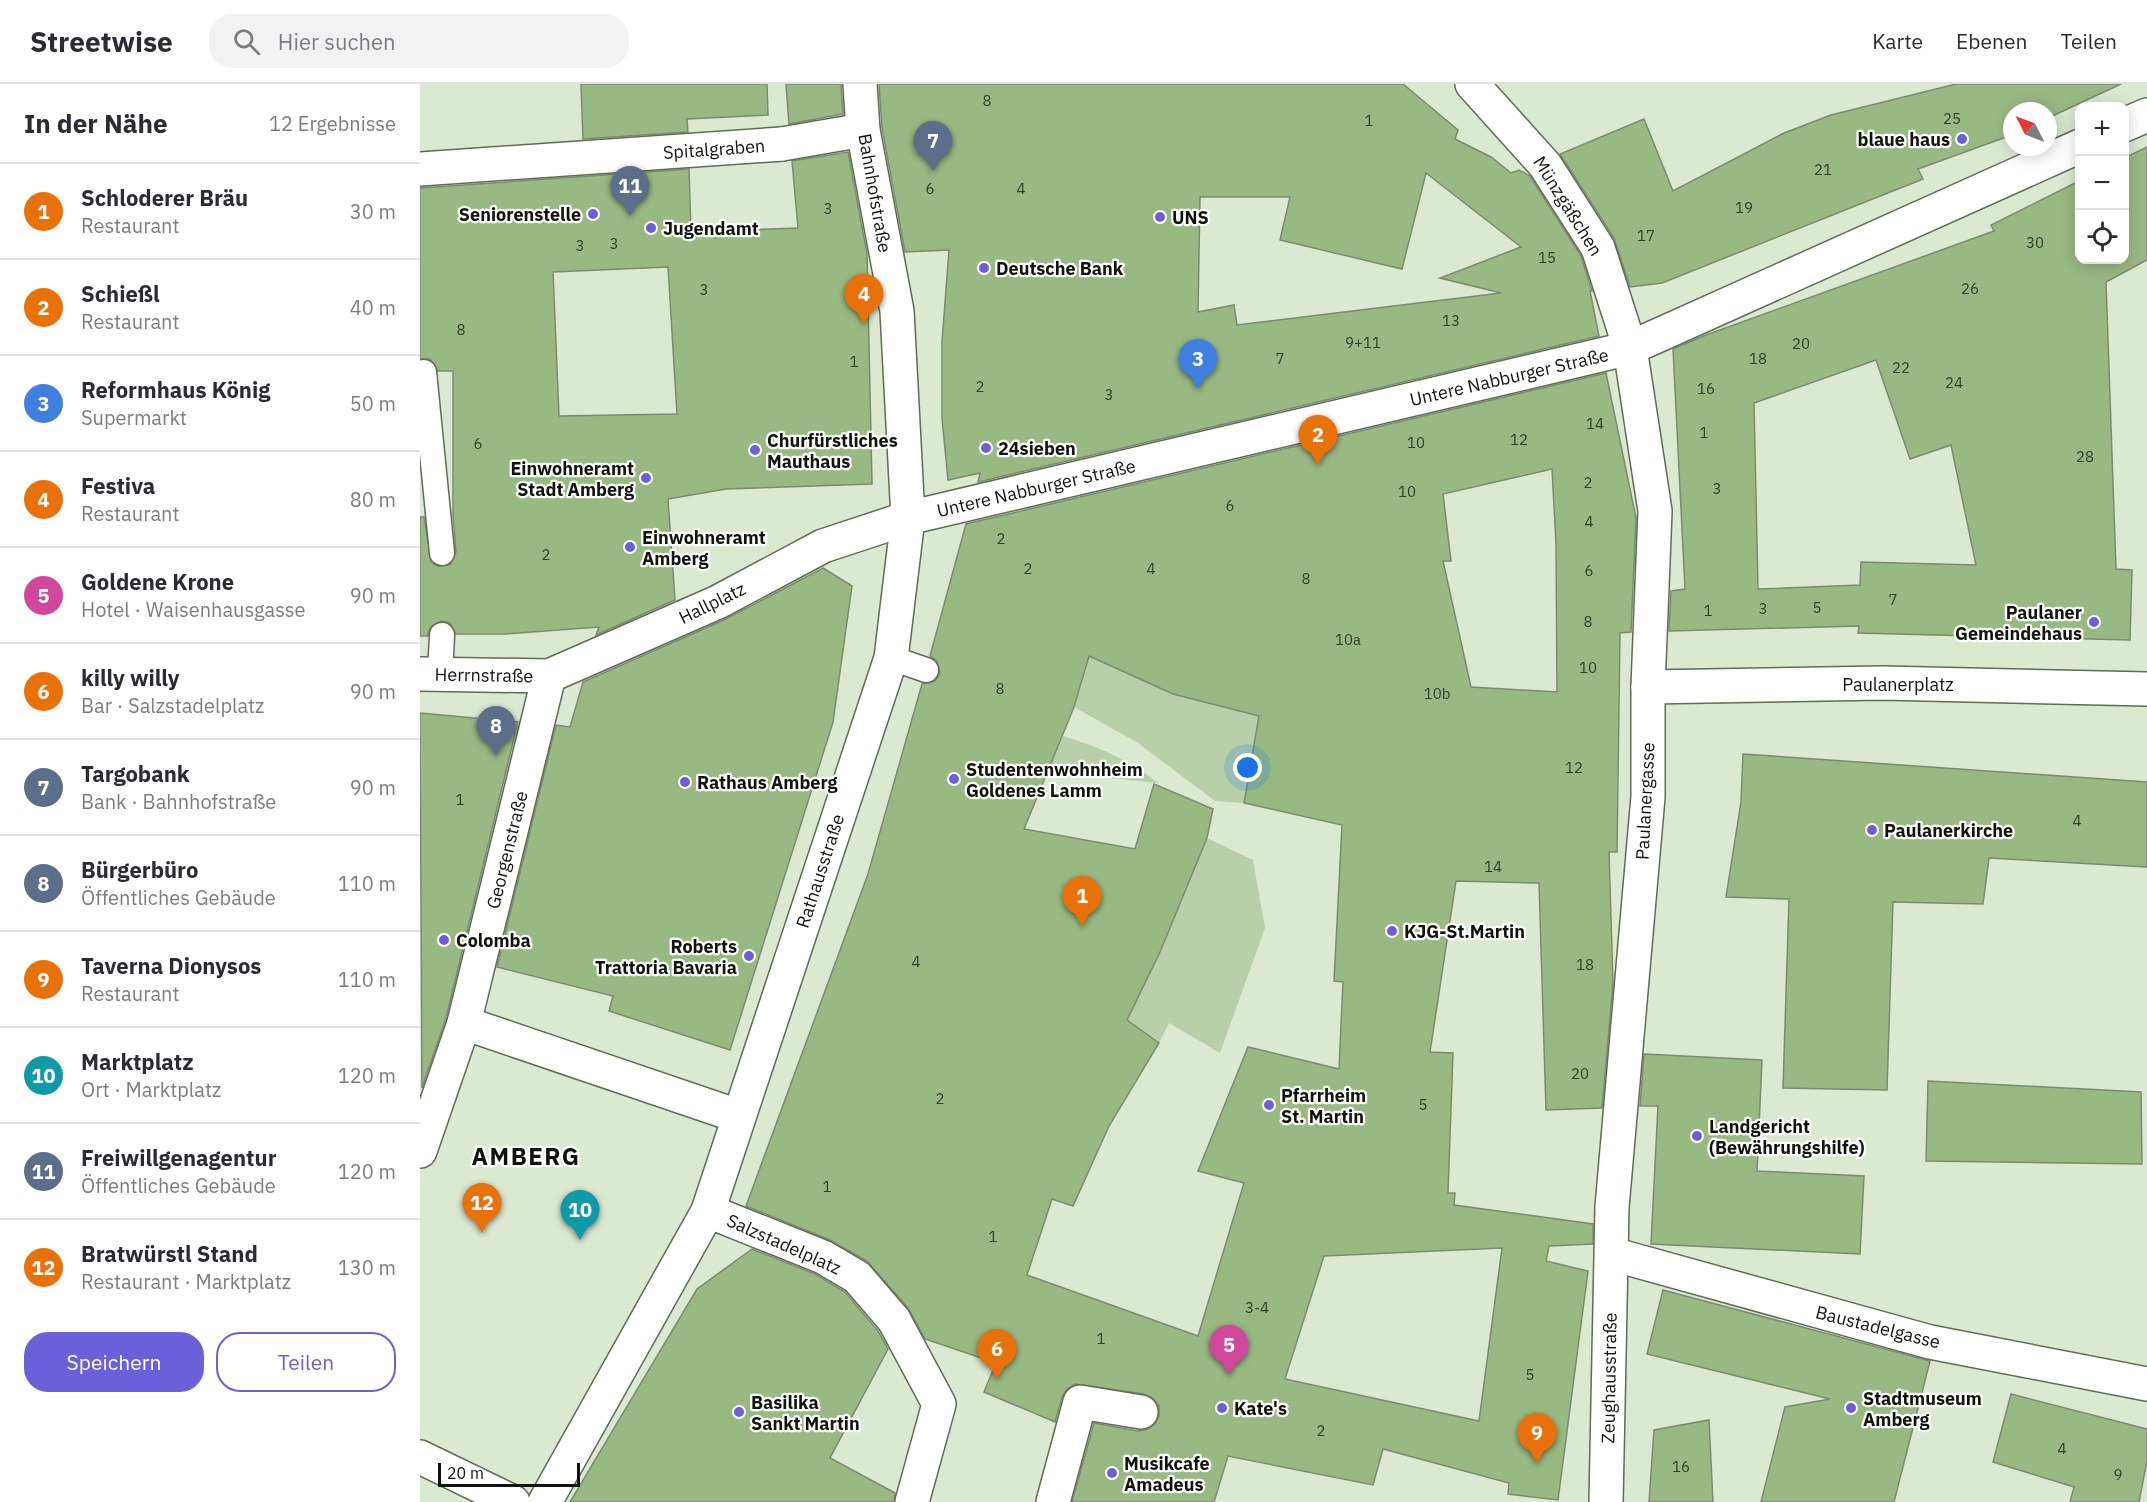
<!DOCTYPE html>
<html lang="de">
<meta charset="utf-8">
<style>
body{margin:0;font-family:"IBM Plex Sans",sans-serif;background:#f2f2f3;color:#2b2b33}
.controls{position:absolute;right:18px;top:18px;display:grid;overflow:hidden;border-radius:12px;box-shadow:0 3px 15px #0003}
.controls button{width:54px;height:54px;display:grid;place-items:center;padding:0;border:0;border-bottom:2px solid #e1e1e2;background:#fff;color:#2b2b33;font:30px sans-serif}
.compass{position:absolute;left:1583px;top:18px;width:54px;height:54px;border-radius:50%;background:#fff;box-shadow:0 3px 15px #0003;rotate:312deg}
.scale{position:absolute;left:18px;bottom:15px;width:142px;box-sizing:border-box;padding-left:6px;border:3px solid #0f140b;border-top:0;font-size:16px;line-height:21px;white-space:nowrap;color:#0f140b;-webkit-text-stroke:4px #fff;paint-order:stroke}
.you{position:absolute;left:828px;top:684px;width:21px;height:21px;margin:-15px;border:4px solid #fff;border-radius:50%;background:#1a73e8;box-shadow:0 0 0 9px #1a73e833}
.badge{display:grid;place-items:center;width:39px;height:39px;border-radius:50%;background:#6b60d9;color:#fff;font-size:20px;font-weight:700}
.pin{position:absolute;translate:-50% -50px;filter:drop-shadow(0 2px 3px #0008)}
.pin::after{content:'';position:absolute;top:32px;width:21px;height:18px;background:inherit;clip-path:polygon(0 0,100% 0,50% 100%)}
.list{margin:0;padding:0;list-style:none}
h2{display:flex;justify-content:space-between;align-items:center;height:78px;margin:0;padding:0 24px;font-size:26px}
h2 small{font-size:20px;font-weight:400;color:#7c7c81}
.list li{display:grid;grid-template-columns:39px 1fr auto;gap:18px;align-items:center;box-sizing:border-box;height:96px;padding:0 24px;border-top:2px solid #e1e1e2}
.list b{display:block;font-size:22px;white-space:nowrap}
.list p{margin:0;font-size:20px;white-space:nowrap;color:#7c7c81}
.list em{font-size:20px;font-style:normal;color:#7c7c81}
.actions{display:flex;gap:12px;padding:18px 24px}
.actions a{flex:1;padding:14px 0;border:2px solid #6b60d9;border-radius:24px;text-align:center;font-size:21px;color:#6b60d9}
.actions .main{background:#6b60d9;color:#fff}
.icon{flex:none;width:33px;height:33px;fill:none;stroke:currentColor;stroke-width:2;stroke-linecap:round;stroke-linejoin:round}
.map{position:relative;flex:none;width:1727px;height:1418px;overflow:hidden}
header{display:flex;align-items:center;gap:36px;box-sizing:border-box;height:84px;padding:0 30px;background:#fff;border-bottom:2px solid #e1e1e2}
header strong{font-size:28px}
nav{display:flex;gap:33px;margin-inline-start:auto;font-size:21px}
.search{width:420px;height:54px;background:#f2f2f3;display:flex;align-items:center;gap:15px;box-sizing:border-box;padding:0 21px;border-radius:24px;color:#7c7c81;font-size:22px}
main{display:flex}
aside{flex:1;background:#fff}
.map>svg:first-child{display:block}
.grass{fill:#b8d0a9}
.building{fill:#99b983;stroke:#7c8a73;stroke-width:1.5;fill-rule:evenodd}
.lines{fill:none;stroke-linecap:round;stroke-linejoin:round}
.service-casing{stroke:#5f6c56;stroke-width:27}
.pedestrian-casing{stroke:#5f6c56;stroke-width:36}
.minor-casing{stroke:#5f6c56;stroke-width:36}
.service{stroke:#fff;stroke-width:24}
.pedestrian{stroke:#fff;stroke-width:33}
.minor{stroke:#fff;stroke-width:33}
.poi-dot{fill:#6b60d9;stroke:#fff;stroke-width:2}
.labels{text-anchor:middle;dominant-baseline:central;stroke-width:4.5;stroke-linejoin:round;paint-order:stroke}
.number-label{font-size:15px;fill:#323d29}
.poi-label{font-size:18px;font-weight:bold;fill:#0f140b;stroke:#fff;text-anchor:start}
.street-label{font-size:18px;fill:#0f140b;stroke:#fff}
.district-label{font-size:24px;font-weight:bold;letter-spacing:1.5px;fill:#0f140b;stroke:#fff}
</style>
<header>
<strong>Streetwise</strong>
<div class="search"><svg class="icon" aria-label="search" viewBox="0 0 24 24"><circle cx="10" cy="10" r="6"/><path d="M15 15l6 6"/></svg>Hier suchen</div>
<nav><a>Karte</a><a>Ebenen</a><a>Teilen</a></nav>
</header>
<main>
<aside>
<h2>In der Nähe<small>12 Ergebnisse</small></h2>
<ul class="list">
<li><span class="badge" style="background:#e8710a">1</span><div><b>Schloderer Bräu</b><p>Restaurant</p></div><em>30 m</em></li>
<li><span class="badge" style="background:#e8710a">2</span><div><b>Schießl</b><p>Restaurant</p></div><em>40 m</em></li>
<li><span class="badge" style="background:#3f7fe0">3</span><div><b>Reformhaus König</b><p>Supermarkt</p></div><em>50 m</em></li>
<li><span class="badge" style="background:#e8710a">4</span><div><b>Festiva</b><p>Restaurant</p></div><em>80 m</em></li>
<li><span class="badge" style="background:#d1479c">5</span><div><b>Goldene Krone</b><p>Hotel · Waisenhausgasse</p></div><em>90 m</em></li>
<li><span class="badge" style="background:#e8710a">6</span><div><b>killy willy</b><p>Bar · Salzstadelplatz</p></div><em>90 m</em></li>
<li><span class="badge" style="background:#5c6f8a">7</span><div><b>Targobank</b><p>Bank · Bahnhofstraße</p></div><em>90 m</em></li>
<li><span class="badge" style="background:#5c6f8a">8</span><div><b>Bürgerbüro</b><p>Öffentliches Gebäude</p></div><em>110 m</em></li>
<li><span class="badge" style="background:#e8710a">9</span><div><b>Taverna Dionysos</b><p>Restaurant</p></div><em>110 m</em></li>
<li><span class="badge" style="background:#0f9aa8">10</span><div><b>Marktplatz</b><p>Ort · Marktplatz</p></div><em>120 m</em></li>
<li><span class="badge" style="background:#5c6f8a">11</span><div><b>Freiwillgenagentur</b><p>Öffentliches Gebäude</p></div><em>120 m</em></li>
<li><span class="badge" style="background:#e8710a">12</span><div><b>Bratwürstl Stand</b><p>Restaurant · Marktplatz</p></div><em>130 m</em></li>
</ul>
<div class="actions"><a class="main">Speichern</a><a>Teilen</a></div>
</aside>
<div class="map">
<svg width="1727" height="1418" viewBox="0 0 1727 1418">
<rect width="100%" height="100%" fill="#dae9d0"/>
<g class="grass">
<polygon points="669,572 753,610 839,632 824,719 795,717 718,659 654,623"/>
<path d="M643,652C681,664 706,674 738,699L628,688Z"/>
<polygon points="787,754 833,776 845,844 800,969 749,939 739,959 707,936 740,868"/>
</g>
<g class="building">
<polygon points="161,0 347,0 348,31 267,35 268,48 163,55"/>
<polygon points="366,0 421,0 423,30 369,40"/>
<path d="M459,0H983L1038,46L1035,55L1071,73L1091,89L1099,86L1110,92L1161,172L1172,207H1170L1179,252L558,398L560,389L528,396L522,334V258L529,166L485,168L462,44ZM1006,89L1101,163L1020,194L1081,209L817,241L814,221L778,228L780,113H870L860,156L982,185Z"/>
<polygon points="1536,0 1701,0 1628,34 1628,27 1592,27 1592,51 1498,85 1503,95 1242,199 1210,203 1194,154 1140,70 1224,35 1253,107 1364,49 1411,31"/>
<path d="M1727,63V176L1686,198L1696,485L1712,486L1710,556L1438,549L1439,542L1249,547L1251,507L1265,505L1253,265L1286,251L1574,147L1571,141L1659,97V176H1704V74ZM1456,276L1490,375L1531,361L1556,481L1441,478L1440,501L1338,505L1334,319Z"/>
<path d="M428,68L447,170L452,400L306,405L248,415L255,516L176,551L179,543L85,550H36L30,539L22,537L10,543L8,552H0V433H4L11,478L17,482L30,481L36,468L33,432V287H18L10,275H0V104L269,85L271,148L378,144L372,77ZM248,183L257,330L139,332L133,188Z"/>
<path d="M1186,289L1216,434L1211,548L1200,549L1197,768H1189L1193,900L1182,1024L1126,1026L1119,799L1036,797L1010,968L1033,969L1028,1109H1035L1034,1121L1173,1140V1160L1129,1162L1126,1177L1168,1187L1138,1416L1088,1410L1089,1399L963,1365L953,1401L808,1372L794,1418H652L674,1339L718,1347L728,1345L735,1340L739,1332V1322L733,1314L724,1310L655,1300L647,1305L642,1313L635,1338L564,1308L576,1279L505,1255L488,1224L447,1177L410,1156L326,1122L448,790L502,600L515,597L520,590L517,577L510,572L546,440ZM1132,385L1136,460L1137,608L1051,603L1023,477H1031L1023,410ZM669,572L753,610L839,632L824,719L922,741L914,897L923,898L919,985L828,963L778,1087L824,1099L778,1252L607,1191L632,1115L653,1122L689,1042L739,959L707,936L740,868L787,754L793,725L734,700L715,765L604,745L654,623ZM1082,1164L1059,1337L865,1295L904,1172Z"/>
<polygon points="403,484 432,502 413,638 310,966 189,927 193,912 77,883 136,641 150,643 163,598 306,535"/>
<polygon points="0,629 98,638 26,934 2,1004"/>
<polygon points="1323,670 1727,698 1727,783 1569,774 1563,820 1473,818 1467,1006 1363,1004 1369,815 1306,813 1321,718"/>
<polygon points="1224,970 1342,976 1337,1087 1444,1092 1440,1170 1231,1160 1238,1022 1220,1022"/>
<polygon points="1508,997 1721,1008 1722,1080 1506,1077"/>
<polygon points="332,1165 395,1190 425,1208 458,1247 468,1265 410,1374 475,1409 474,1418 150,1418 277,1205"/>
<polygon points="1243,1206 1510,1277 1474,1418 1341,1418 1365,1323 1410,1315 1227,1270"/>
<polygon points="1591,1310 1727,1345 1727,1377 1719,1418 1650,1418 1654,1403 1573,1378"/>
<polygon points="1289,1336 1293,1418 1229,1418 1234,1346"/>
</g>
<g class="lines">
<defs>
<g id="service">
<polyline points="4,288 22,469"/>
<polyline points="471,574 506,586"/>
<polyline points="20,590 22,551"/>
</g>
<g id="pedestrian">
<polyline points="362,60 443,46"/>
<polyline points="44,939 129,592"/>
<polyline points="0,1067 44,939 318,1032"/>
<polyline points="288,1127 403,1173 437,1193 474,1236"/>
<polyline points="0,1373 93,1418"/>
<polyline points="125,1418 288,1127 471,574 488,434 477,227 443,46 440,0"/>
</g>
<g id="minor">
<polyline points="1052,0 1125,81 1178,164 1210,264 1235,427 1228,603 1228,713 1192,1123 1186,1418"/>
<polyline points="1704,41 1727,31"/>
<polyline points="0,85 362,60"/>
<polyline points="0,590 129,592 298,518 403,462 488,434 1210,264 1660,62"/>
<polyline points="1228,603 1463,599 1727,605"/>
<polyline points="1192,1170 1510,1258 1727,1300"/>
<polyline points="474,1236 519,1320 492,1418"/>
<polyline points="633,1418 660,1318 721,1328"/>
</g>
</defs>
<use href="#service" class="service-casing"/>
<use href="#pedestrian" class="pedestrian-casing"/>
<use href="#minor" class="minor-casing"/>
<use href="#service" class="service"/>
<use href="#pedestrian" class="pedestrian"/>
<use href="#minor" class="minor"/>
</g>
<g class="poi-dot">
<circle cx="1542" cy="55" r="6"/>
<circle cx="173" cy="130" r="6"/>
<circle cx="740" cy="133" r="6"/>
<circle cx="231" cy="144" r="6"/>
<circle cx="564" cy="184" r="6"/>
<circle cx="566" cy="364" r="6"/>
<circle cx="335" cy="366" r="6"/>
<circle cx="226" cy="394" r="6"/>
<circle cx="210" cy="463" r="6"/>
<circle cx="1674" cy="538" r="6"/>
<circle cx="534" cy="695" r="6"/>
<circle cx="265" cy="698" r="6"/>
<circle cx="1452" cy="746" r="6"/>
<circle cx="972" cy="847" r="6"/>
<circle cx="24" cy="856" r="6"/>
<circle cx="329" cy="872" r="6"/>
<circle cx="849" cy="1021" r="6"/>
<circle cx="1277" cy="1052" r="6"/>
<circle cx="802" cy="1324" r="6"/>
<circle cx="1431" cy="1324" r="6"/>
<circle cx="319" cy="1328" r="6"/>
<circle cx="692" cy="1389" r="6"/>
</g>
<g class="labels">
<g class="number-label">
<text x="567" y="16">8</text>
<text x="1532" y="34">25</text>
<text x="949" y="36">1</text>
<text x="1403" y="85">21</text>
<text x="510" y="104">6</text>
<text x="601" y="104">4</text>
<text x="1324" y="123">19</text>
<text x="408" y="124">3</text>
<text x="1226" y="151">17</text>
<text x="1615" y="158">30</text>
<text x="194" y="159">3</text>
<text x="160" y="161">3</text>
<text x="1127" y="173">15</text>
<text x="1550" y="204">26</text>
<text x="284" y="205">3</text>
<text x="1031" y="236">13</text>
<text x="41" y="245">8</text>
<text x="943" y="258">9+11</text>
<text x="1381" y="259">20</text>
<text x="860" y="274">7</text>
<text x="1338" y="274">18</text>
<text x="434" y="277">1</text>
<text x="1481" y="283">22</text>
<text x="1534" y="298">24</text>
<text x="560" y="302">2</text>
<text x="1286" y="304">16</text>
<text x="689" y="310">3</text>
<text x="1175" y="339">14</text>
<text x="1284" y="348">1</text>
<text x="1099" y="355">12</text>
<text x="996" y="358">10</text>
<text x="58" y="359">6</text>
<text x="1665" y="372">28</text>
<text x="1168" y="398">2</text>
<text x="1297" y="404">3</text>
<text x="987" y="407">10</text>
<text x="810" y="421">6</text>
<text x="1169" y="437">4</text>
<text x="581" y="454">2</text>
<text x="126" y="470">2</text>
<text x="608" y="484">2</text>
<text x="731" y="484">4</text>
<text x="1169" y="486">6</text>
<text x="886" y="494">8</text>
<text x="1473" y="515">7</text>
<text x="1397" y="523">5</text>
<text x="1343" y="524">3</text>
<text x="1288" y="526">1</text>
<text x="1168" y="537">8</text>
<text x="928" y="555">10a</text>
<text x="1168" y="583">10</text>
<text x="580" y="604">8</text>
<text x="1017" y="609">10b</text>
<text x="1154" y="683">12</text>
<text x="40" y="715">1</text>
<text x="1657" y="736">4</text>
<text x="1073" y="782">14</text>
<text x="496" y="877">4</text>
<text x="1165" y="880">18</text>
<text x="1160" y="989">20</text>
<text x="520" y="1014">2</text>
<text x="1003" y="1020">5</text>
<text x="407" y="1102">1</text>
<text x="573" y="1152">1</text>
<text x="837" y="1223">3-4</text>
<text x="681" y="1254">1</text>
<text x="1110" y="1290">5</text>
<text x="901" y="1346">2</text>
<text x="1642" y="1364">4</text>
<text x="1261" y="1382">16</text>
<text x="1698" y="1390">9</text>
</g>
<g class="poi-label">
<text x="1530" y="55" text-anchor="end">blaue haus</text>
<text x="161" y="130" text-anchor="end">Seniorenstelle</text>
<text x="752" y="133">UNS</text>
<text x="243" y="144">Jugendamt</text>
<text x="576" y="184">Deutsche Bank</text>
<text x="347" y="356">Churfürstliches<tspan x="347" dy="21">Mauthaus</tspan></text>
<text x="578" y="364">24sieben</text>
<text x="214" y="384" text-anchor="end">Einwohneramt<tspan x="214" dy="21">Stadt Amberg</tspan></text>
<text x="222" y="453">Einwohneramt<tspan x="222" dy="21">Amberg</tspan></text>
<text x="1662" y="528" text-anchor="end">Paulaner<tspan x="1662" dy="21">Gemeindehaus</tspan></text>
<text x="546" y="685">Studentenwohnheim<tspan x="546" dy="21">Goldenes Lamm</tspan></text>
<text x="277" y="698">Rathaus Amberg</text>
<text x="1464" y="746">Paulanerkirche</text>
<text x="984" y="847">KJG-St.Martin</text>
<text x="36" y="856">Colomba</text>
<text x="317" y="862" text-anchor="end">Roberts<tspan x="317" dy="21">Trattoria Bavaria</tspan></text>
<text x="861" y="1011">Pfarrheim<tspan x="861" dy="21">St. Martin</tspan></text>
<text x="1289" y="1042">Landgericht<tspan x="1289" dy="21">(Bewährungshilfe)</tspan></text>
<text x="1443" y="1314">Stadtmuseum<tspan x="1443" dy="21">Amberg</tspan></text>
<text x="331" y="1318">Basilika<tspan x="331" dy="21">Sankt Martin</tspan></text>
<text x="814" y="1324">Kate's</text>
<text x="704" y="1379">Musikcafe<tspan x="704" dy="21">Amadeus</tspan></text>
</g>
<g class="street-label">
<text transform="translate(294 65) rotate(-4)">Spitalgraben</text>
<text transform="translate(455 109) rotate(80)">Bahnhofstraße</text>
<text transform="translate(1148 122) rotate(58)">Münzgäßchen</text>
<text transform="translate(1089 293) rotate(-13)">Untere Nabburger Straße</text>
<text transform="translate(616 404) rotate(-13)">Untere Nabburger Straße</text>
<text transform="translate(292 519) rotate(-26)">Hallplatz</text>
<text transform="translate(64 591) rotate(1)">Herrnstraße</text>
<text x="1478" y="600">Paulanerplatz</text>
<text transform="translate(1225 717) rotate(-87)">Paulanergasse</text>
<text transform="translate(87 766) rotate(-76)">Georgenstraße</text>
<text transform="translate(400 787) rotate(-72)">Rathausstraße</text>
<text transform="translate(364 1160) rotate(24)">Salzstadelplatz</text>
<text transform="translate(1458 1243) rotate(14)">Baustadelgasse</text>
<text transform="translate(1189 1294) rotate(-89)">Zeughausstraße</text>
</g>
<g class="district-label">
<text x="106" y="1072">AMBERG</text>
</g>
</g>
</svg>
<div class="controls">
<button>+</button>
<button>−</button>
<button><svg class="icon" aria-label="locate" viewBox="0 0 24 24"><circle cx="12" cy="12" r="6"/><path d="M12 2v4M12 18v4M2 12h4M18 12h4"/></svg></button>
</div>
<svg class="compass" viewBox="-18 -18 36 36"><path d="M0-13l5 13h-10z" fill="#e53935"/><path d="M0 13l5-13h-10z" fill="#7c7c81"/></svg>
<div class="scale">20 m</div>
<div class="you"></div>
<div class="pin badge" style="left:662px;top:842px;background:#e8710a">1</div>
<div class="pin badge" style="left:898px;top:381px;background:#e8710a">2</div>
<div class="pin badge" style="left:778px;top:305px;background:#3f7fe0">3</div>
<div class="pin badge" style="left:444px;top:240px;background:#e8710a">4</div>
<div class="pin badge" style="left:809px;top:1291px;background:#d1479c">5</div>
<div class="pin badge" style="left:577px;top:1295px;background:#e8710a">6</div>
<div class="pin badge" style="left:513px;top:87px;background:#5c6f8a">7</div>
<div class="pin badge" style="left:76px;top:672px;background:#5c6f8a">8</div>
<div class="pin badge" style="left:1117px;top:1379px;background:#e8710a">9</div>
<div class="pin badge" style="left:160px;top:1156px;background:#0f9aa8">10</div>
<div class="pin badge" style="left:210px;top:132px;background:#5c6f8a">11</div>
<div class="pin badge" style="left:62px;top:1149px;background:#e8710a">12</div>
</div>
</main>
